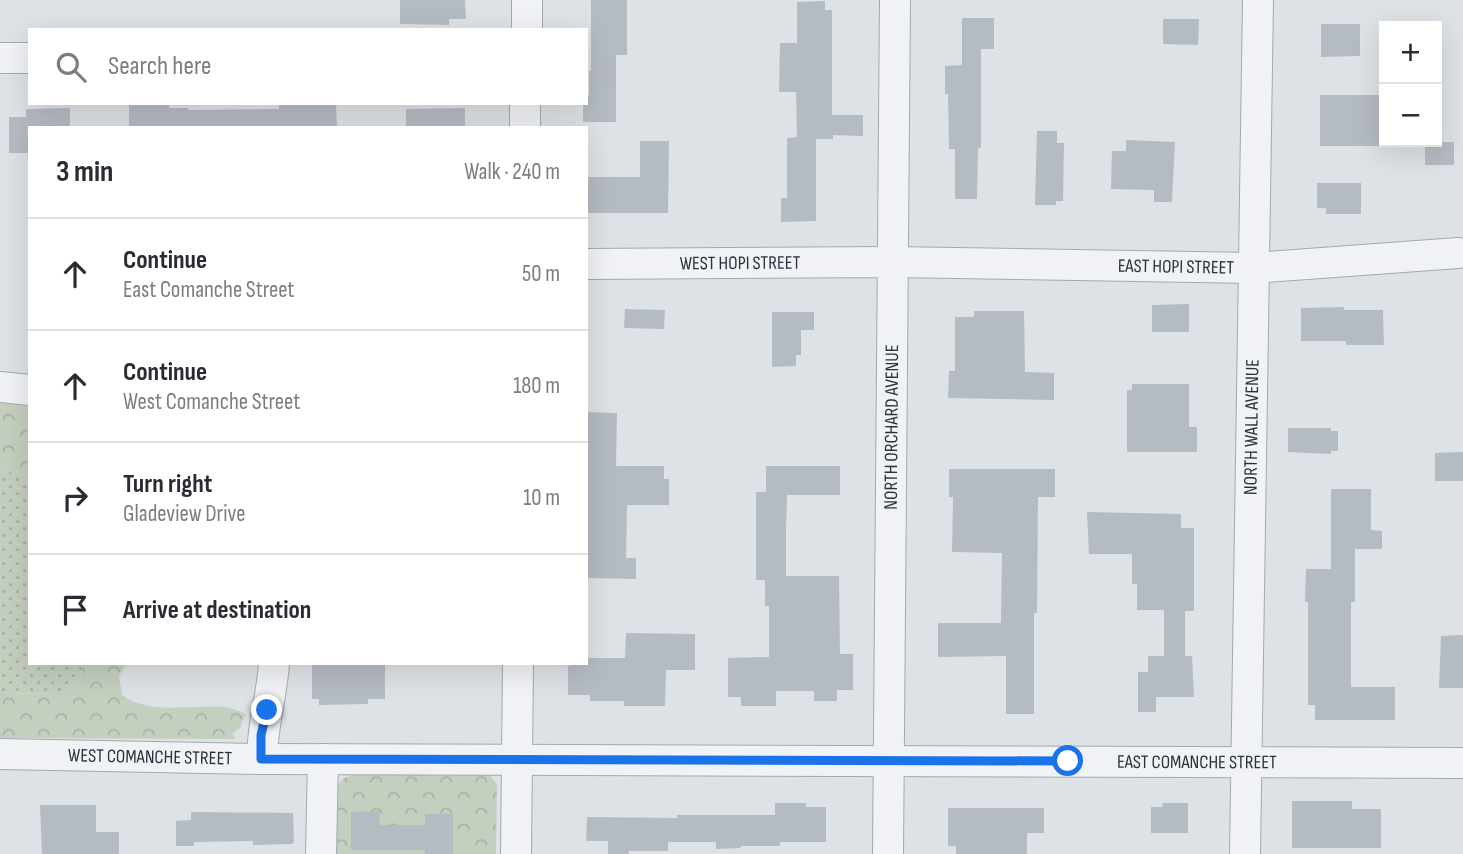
<!DOCTYPE html>
<meta charset="utf-8">
<style>
body{margin:0;font-family:"Sofia Sans Condensed",sans-serif;background:#f2f2f3;color:#2b2b33}
.controls{position:absolute;right:21px;top:21px;display:grid;overflow:hidden;border-radius:0px;box-shadow:0 7px 28px #0002}
.controls button{width:63px;height:63px;display:grid;place-items:center;padding:0;border:0;border-bottom:2px solid #e1e1e2;background:#fff;color:#2b2b33;font:35px sans-serif}
.stop{position:absolute;width:21px;height:21px;margin:-16px;border:5px solid #1a73e8;border-radius:50%;background:#fff}
.stop.end{background:#1a73e8;border-color:#fff;box-shadow:0 2px 7px #0008}
.list{margin:0;padding:0;list-style:none}
h2{display:flex;justify-content:space-between;align-items:center;height:91px;margin:0;padding:0 28px;font-size:30px}
h2 small{font-size:23px;font-weight:400;color:#7c7c81}
.list li{display:grid;grid-template-columns:46px 1fr auto;gap:21px;align-items:center;box-sizing:border-box;height:112px;padding:0 28px;border-top:2px solid #e1e1e2}
.list b{display:block;font-size:26px;white-space:nowrap}
.list p{margin:0;font-size:23px;white-space:nowrap;color:#7c7c81}
.list em{font-size:23px;font-style:normal;color:#7c7c81}
.icon{flex:none;width:38px;height:38px;fill:none;stroke:currentColor;stroke-width:2;stroke-linecap:round;stroke-linejoin:round}
.map{position:relative;flex:none;width:1463px;height:854px;overflow:hidden}
.search{position:absolute;background:#fff;box-shadow:0 7px 28px #0002;left:28px;top:28px;width:560px;height:77px;display:flex;align-items:center;gap:18px;box-sizing:border-box;padding:0 24px;border-radius:0px;color:#7c7c81;font-size:26px}
.panel{position:absolute;background:#fff;box-shadow:0 7px 28px #0002;left:28px;top:126px;width:560px;height:539px;border-radius:0px}
.map>svg:first-child{display:block}
.grass{fill:url(#grass-dots)}
.forest{fill:url(#forest-crowns)}
.building{fill:#b5bbc2}
.lines{fill:none;stroke-linecap:round;stroke-linejoin:round}
.minor-casing{stroke:#a3a9b0;stroke-width:32}
.minor{stroke:#f0f2f5;stroke-width:30}
.route{stroke:#1a73e8;stroke-width:9}
.labels{text-anchor:middle;dominant-baseline:central;stroke-width:5;stroke-linejoin:round;paint-order:stroke}
.street-label{font-size:19px;fill:#28313c;stroke:#edf0f4}
</style>
<div class="map">
<svg width="1463" height="854" viewBox="0 0 1463 854">
<defs>
<pattern id="grass-dots" width="8" height="8" patternUnits="userSpaceOnUse" patternTransform="scale(1.75)"><rect width="8" height="8" fill="#c4cfbf"/><path d="M2 2h.1M6 6h.1" fill="none" stroke="#a8b2a5" stroke-width="1.8" stroke-linecap="round"/></pattern>
<pattern id="forest-crowns" width="20" height="18" patternUnits="userSpaceOnUse" patternTransform="scale(1.75)"><rect width="20" height="18" fill="#c4cfbf"/><path d="M2 6a3 3 0 1 1 6 0M12 15a3 3 0 1 1 6 0" fill="none" stroke="#a8b2a5"/></pattern>
</defs>
<rect width="100%" height="100%" fill="#dde2e6"/>
<polygon class="grass" points="0,470 30,476 30,663 82,663 79,685 60,693 0,694"/>
<g class="forest">
<polygon points="0,403 30,406 30,476 0,470"/>
<path d="M82,663H127L119,676L122,695C152,716 191,704 225,707C232,708 239,711 246,714L240,728L232,734L236,739L0,738V694L60,693L79,685Z"/>
<polygon points="357,774 489,774 497,784 496,854 333,854 336,786 344,778"/>
</g>
<g class="building">
<polygon points="400,0 465,0 466,19 449,19 449,25 400,24"/>
<polygon points="591,0 627,0 627,55 616,55 616,122 583,122 583,103 586,103 586,95 589,95 589,71 591,71"/>
<polygon points="825,1 825,10 832,10 832,115 863,115 863,136 833,135 833,139 816,139 816,221 781,222 781,198 787,198 787,138 797,137 796,92 779,92 780,43 797,43 797,2"/>
<polygon points="962,18 994,18 994,49 981,49 981,148 978,148 977,199 955,199 955,149 949,149 948,94 945,94 945,66 962,65"/>
<polygon points="1163,19 1199,19 1198,45 1163,44"/>
<polygon points="1321,24 1360,24 1360,56 1321,57"/>
<rect x="1320" y="95" width="59" height="51"/>
<polygon points="147,103 169,103 169,108 188,108 188,110 279,109 279,103 336,103 337,128 129,128 129,105 147,105"/>
<polygon points="70,108 70,128 30,128 30,153 9,153 9,117 26,117 26,109"/>
<polygon points="465,108 465,128 406,128 406,109"/>
<polygon points="1037,131 1057,131 1057,143 1064,143 1063,201 1056,201 1056,205 1035,205"/>
<polygon points="1126,140 1175,142 1172,202 1154,202 1154,190 1111,189 1112,151 1126,151"/>
<polygon points="640,141 669,141 668,213 586,213 586,177 640,177"/>
<rect x="1425" y="142" width="29" height="23"/>
<polygon points="1317,183 1361,183 1361,214 1326,214 1326,208 1317,208"/>
<polygon points="1189,304 1189,332 1152,332 1152,305"/>
<polygon points="1344,307 1344,310 1383,310 1384,345 1346,345 1346,341 1301,341 1301,308"/>
<polygon points="625,309 665,310 664,329 624,328"/>
<polygon points="974,311 1024,311 1025,372 1054,373 1054,400 948,398 949,371 955,371 955,317 974,317"/>
<polygon points="772,312 814,312 814,330 801,330 801,355 796,355 796,366 772,367"/>
<polygon points="1132,384 1189,384 1189,427 1197,427 1197,452 1127,452 1127,390 1132,390"/>
<polygon points="586,412 617,413 616,466 664,466 664,479 669,479 669,505 627,505 626,558 636,558 636,579 586,578"/>
<polygon points="1288,428 1331,428 1331,431 1338,431 1338,451 1331,451 1331,454 1288,452"/>
<polygon points="1463,452 1463,481 1435,481 1435,453"/>
<polygon points="766,466 840,466 840,495 787,495 786,529 786,576 839,576 840,654 853,654 853,690 837,690 837,701 814,701 814,691 776,691 776,706 741,706 741,697 728,697 728,658 769,657 769,606 765,606 765,580 756,580 756,492 766,492"/>
<polygon points="949,469 1055,469 1055,497 1038,497 1037,613 1034,613 1034,714 1006,714 1006,656 938,657 938,623 1001,623 1002,553 952,552 953,497 949,497"/>
<polygon points="1331,489 1371,489 1371,530 1382,531 1382,549 1355,549 1355,602 1351,602 1351,687 1395,687 1395,720 1315,720 1315,705 1308,705 1308,602 1305,602 1306,569 1331,569"/>
<polygon points="1087,512 1181,514 1181,528 1194,528 1194,611 1185,611 1185,656 1192,656 1194,697 1156,697 1156,712 1138,712 1138,672 1148,672 1148,656 1164,656 1164,610 1137,610 1137,584 1132,584 1132,554 1089,554"/>
<polygon points="626,633 695,634 695,670 666,670 665,706 624,706 624,701 590,701 590,695 568,695 568,666 586,663 586,658 625,658"/>
<polygon points="1463,635 1463,688 1439,688 1441,636"/>
<polygon points="350,663 385,663 385,699 368,699 368,704 319,705 319,699 312,699 312,665 350,665"/>
<polygon points="1292,801 1352,801 1352,809 1381,809 1381,848 1292,848"/>
<polygon points="775,803 806,803 806,807 826,807 826,842 780,842 780,846 740,846 741,848 716,849 716,842 668,842 668,851 629,851 629,854 608,854 608,841 586,841 587,817 677,818 677,815 775,815"/>
<polygon points="1162,803 1188,803 1188,833 1151,833 1151,807 1163,807"/>
<polygon points="40,805 96,805 96,832 119,832 119,854 42,854"/>
<polygon points="948,808 1044,808 1044,833 1027,833 1027,854 956,854 956,846 948,846"/>
<polygon points="379,811 380,825 425,825 425,814 453,814 453,854 425,854 425,850 351,850 351,812"/>
<polygon points="191,812 293,813 294,842 292,844 253,845 253,841 194,842 194,846 176,846 176,821 191,820"/>
</g>
<g class="lines">
<defs>
<g id="minor">
<polyline points="527,30 527,0"/>
<polyline points="0,58 30,58"/>
<polyline points="525,128 525,103"/>
<path id="s1" d="M586,264L892,262L1254,268L1458,253"/>
<polyline points="0,387 30,390"/>
<path id="s2" d="M0,754L262,759L1463,763"/>
<path d="M262,759C262,726 272,696 274,663"/>
<polyline points="321,854 323,759"/>
<polyline points="516,854 518,663"/>
<path id="s3" d="M888,854L895,0"/>
<path id="s4" d="M1245,854L1258,0"/>
</g>
</defs>
<use href="#minor" class="minor-casing"/>
<use href="#minor" class="minor"/>
</g>
<g class="lines">
<polyline class="route" points="267,710 261,735 261,759 1068,761"/>
</g>
<g class="labels">
<g class="street-label">
<text stroke="none"><textPath href="#s1" startOffset="154">WEST HOPI STREET</textPath></text>
<text stroke="none"><textPath href="#s1" startOffset="590">EAST HOPI STREET</textPath></text>
<text stroke="none"><textPath href="#s3" startOffset="427">NORTH ORCHARD AVENUE</textPath></text>
<text stroke="none"><textPath href="#s4" startOffset="427">NORTH WALL AVENUE</textPath></text>
<text stroke="none"><textPath href="#s2" startOffset="150">WEST COMANCHE STREET</textPath></text>
<text stroke="none"><textPath href="#s2" startOffset="1197">EAST COMANCHE STREET</textPath></text>
</g>
</g>
</svg>
<div class="controls">
<button>+</button>
<button>−</button>
</div>
<div class="stop" style="left:1068px;top:761px"></div>
<div class="stop end" style="left:267px;top:710px"></div>
<div class="search"><svg class="icon" aria-label="search" viewBox="0 0 24 24"><circle cx="10" cy="10" r="6"/><path d="M15 15l6 6"/></svg>Search here</div>
<section class="panel">
<h2>3 min<small>Walk · 240 m</small></h2>
<ul class="list">
<li><svg class="icon" aria-label="ahead" viewBox="0 0 24 24"><path d="M12 20V5M6 11l6-6 6 6"/></svg><div><b>Continue</b><p>East Comanche Street</p></div><em>50 m</em></li>
<li><svg class="icon" aria-label="ahead" viewBox="0 0 24 24"><path d="M12 20V5M6 11l6-6 6 6"/></svg><div><b>Continue</b><p>West Comanche Street</p></div><em>180 m</em></li>
<li><svg class="icon" aria-label="right" viewBox="0 0 24 24"><path d="M7 20v-9h11M14 6l5 5-5 5"/></svg><div><b>Turn right</b><p>Gladeview Drive</p></div><em>10 m</em></li>
<li><svg class="icon" aria-label="arrive" viewBox="0 0 24 24"><path d="M6 21V4h12l-3 4 3 4H6"/></svg><div><b>Arrive at destination</b></div></li>
</ul>
</section>
</div>
